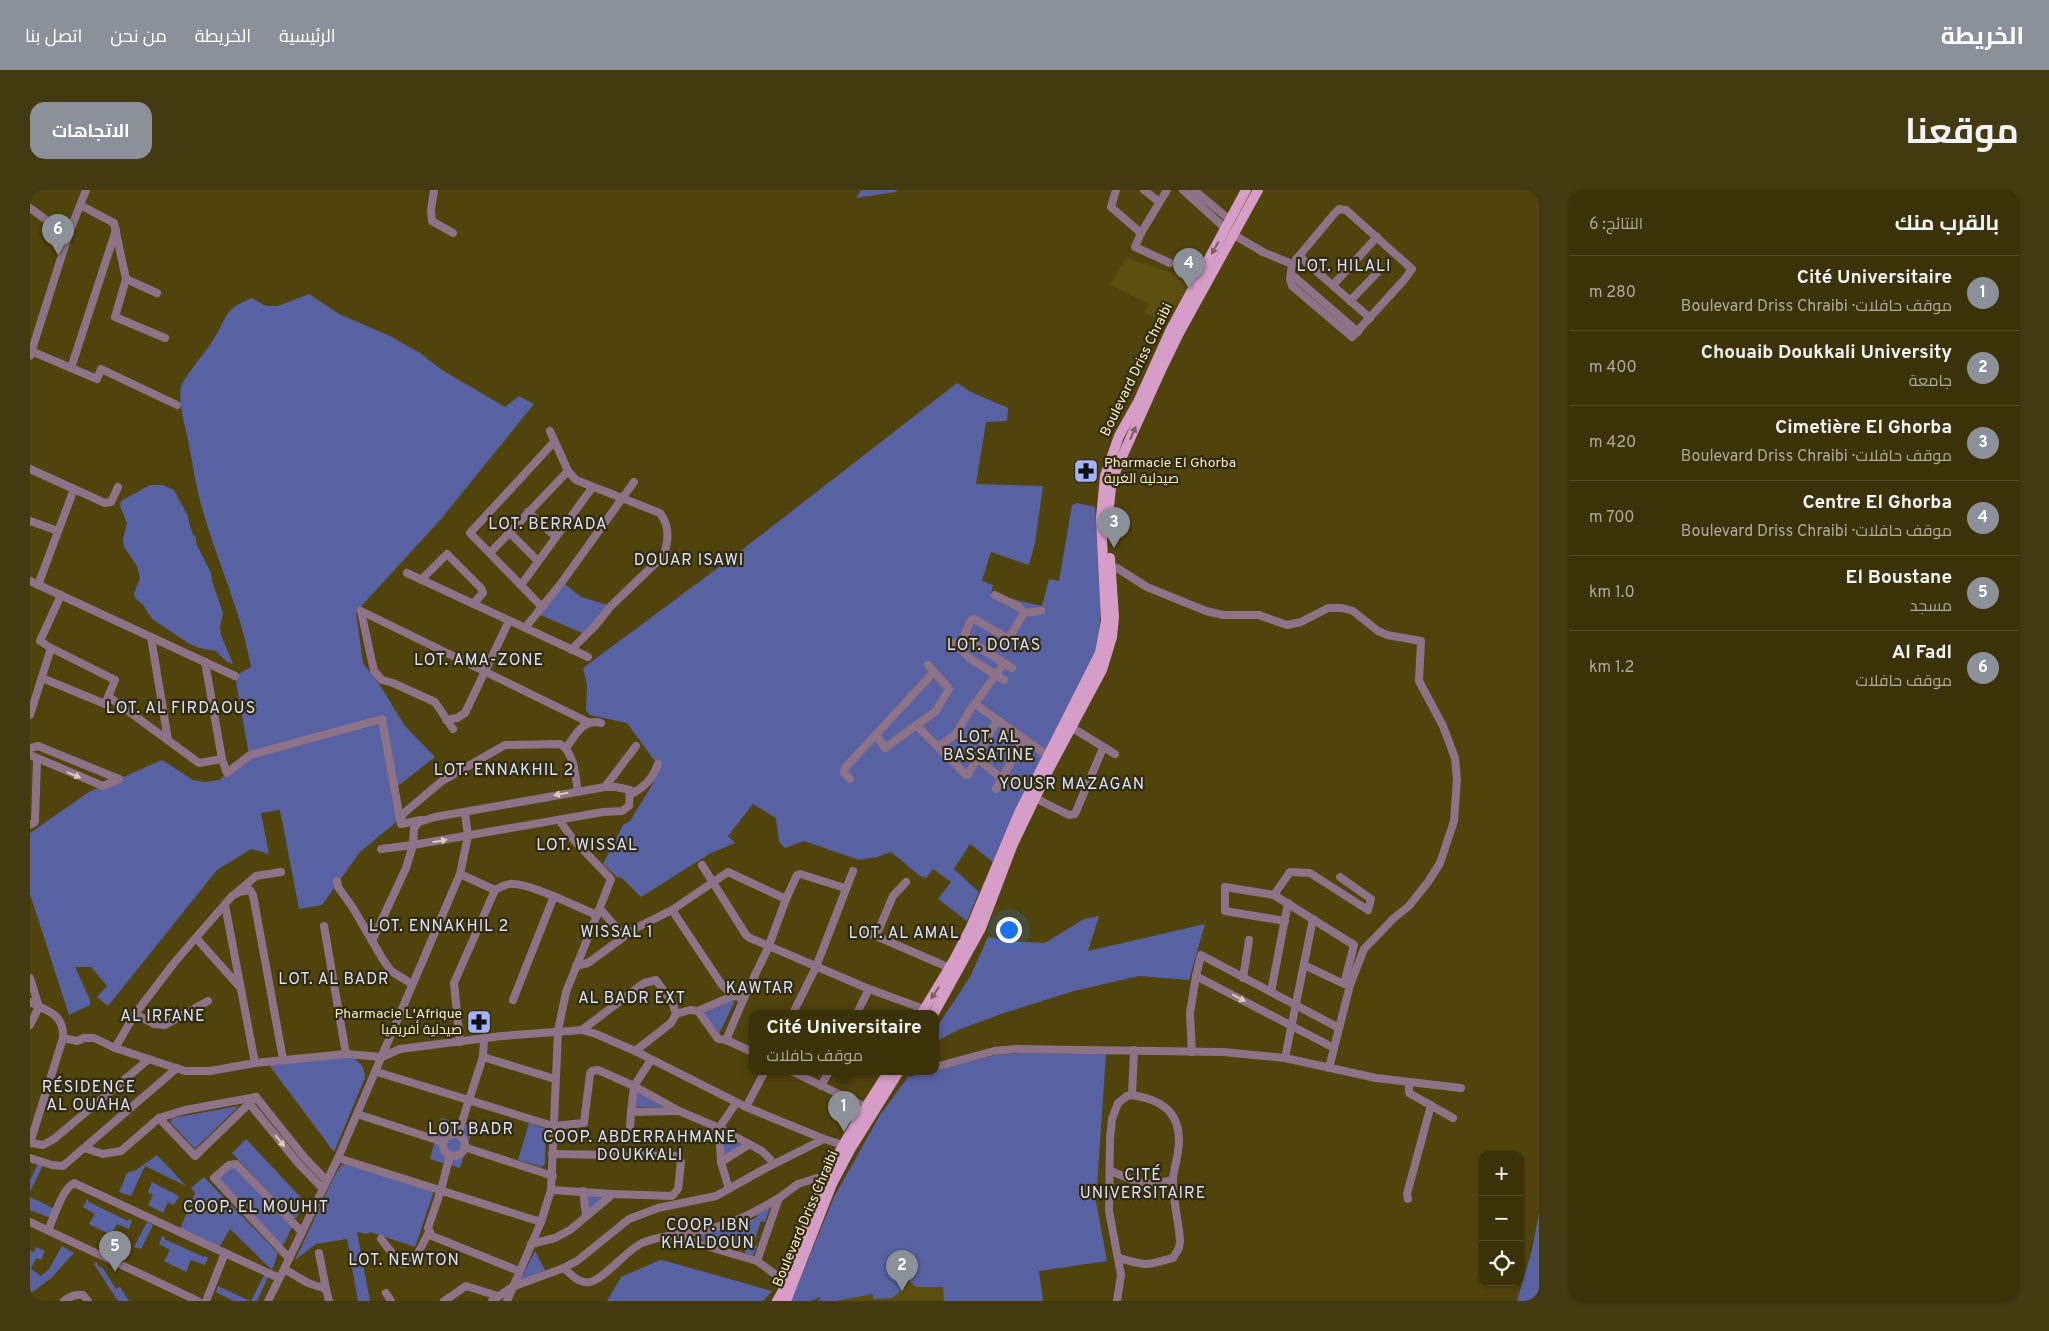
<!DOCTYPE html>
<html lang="ar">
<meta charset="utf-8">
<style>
body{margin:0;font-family:Overpass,Cairo,sans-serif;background:#433a12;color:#f1f3f6;direction:rtl}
.controls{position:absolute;right:15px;bottom:15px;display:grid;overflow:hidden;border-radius:10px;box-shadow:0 1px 4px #0004}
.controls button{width:45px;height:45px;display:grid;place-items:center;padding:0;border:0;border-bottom:1px solid #554d2a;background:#3c3209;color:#f1f3f6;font:25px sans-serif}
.you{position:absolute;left:978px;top:739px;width:18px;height:18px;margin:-12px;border:4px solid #fff;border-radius:50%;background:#1a73e8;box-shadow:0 0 0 8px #1a73e833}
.badge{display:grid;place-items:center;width:32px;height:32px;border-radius:50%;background:#8c9099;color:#fff;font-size:16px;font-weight:700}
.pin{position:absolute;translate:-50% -41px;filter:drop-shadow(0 1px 2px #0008)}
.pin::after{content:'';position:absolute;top:26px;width:18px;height:15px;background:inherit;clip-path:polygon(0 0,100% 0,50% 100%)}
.popup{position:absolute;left:719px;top:820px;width:190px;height:65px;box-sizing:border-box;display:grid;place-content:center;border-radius:10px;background:#3c3209;filter:drop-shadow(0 1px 4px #0005);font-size:16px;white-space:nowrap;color:#acaa9c}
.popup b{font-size:19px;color:#f1f3f6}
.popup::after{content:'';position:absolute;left:50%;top:100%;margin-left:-10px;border:10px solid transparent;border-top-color:#3c3209}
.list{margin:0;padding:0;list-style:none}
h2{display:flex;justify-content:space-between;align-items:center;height:65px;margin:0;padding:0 20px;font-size:21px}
h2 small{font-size:16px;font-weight:400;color:#acaa9c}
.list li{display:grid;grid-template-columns:32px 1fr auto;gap:15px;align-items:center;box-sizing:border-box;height:75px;padding:0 20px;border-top:1px solid #554d2a}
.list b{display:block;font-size:19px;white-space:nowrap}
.list p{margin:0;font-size:16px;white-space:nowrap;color:#acaa9c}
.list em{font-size:16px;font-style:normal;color:#acaa9c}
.icon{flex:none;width:28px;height:28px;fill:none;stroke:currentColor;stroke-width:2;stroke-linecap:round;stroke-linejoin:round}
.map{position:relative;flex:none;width:1509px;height:1111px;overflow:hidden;direction:ltr;border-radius:15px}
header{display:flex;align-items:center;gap:30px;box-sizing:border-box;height:70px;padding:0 25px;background:#8c9099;color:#fff}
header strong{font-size:24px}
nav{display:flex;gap:28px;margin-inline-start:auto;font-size:18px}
.intro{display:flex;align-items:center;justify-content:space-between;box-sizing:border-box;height:120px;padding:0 30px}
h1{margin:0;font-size:35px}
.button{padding:12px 22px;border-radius:15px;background:#8c9099;color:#fff;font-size:18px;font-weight:700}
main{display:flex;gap:30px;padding:0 30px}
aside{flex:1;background:#3c3209;border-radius:15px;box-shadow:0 1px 4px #0004}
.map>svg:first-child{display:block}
.built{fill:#5c4e0e}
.green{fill:#5862a2}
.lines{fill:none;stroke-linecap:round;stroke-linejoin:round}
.minor{stroke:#8e7287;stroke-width:8}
.major{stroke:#d69dc8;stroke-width:10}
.oneway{fill:#7b5e61}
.oneway2{fill:#dacdb8}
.labels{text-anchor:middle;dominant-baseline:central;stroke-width:4.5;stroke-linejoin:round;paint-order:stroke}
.street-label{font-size:14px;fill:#f3ebc9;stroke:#312a0d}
.poi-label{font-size:14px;fill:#f3ebc9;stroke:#312a0d;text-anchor:start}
.quarter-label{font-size:16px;letter-spacing:1px;fill:#dae1fe;stroke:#312a0d}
</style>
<header>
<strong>الخريطة</strong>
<nav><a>الرئيسية</a><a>الخريطة</a><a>من نحن</a><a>اتصل بنا</a></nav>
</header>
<div class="intro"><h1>موقعنا</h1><a class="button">الاتجاهات</a></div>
<main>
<aside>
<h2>بالقرب منك<small>النتائج: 6</small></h2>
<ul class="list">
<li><span class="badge">1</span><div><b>Cité Universitaire</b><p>موقف حافلات · Boulevard Driss Chraibi</p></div><em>280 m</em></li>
<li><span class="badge">2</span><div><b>Chouaib Doukkali University</b><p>جامعة</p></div><em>400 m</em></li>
<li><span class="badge">3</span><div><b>Cimetière El Ghorba</b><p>موقف حافلات · Boulevard Driss Chraibi</p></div><em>420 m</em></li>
<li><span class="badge">4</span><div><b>Centre El Ghorba</b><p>موقف حافلات · Boulevard Driss Chraibi</p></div><em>700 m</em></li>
<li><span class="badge">5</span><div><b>El Boustane</b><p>مسجد</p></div><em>1.0 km</em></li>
<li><span class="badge">6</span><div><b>Al Fadl</b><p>موقف حافلات</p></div><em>1.2 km</em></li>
</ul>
</aside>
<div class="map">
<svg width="1509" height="1111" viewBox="0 0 1509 1111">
<rect width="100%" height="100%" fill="#50430c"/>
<g class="built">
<polygon points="1096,68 1162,90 1137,131 1114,123 1119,114 1080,95"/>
<polygon points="924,1082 928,1111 789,1111 849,1093"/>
</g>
<g class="green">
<polygon points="831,0 868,0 865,2 826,8"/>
<path d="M279,104L309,124L360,146L390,163L412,180L475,217L489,206L504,214L411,329L326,422L333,473L349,494L375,536L405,567L368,596L370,629L330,662L292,715L269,719L250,620L231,623L239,664L221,659L187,680L78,816L67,807L77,796L61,777H45L60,810V815L39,825L0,704V643L59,602L132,570L163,590L175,592L189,590L219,565L205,486L221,477C212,425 190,378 175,328C167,303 163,276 158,250C155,236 148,212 151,197C153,188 177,161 183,150C199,126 192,120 222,108L236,116H248Z"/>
<path d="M927,193L939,201L978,218L977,231L956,232L946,294L1013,296L1005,353L999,375L961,362L952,391L963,395L961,404L1012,416L1019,389L1029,391L1042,315L1047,313L1065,317C1068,368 1076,419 1065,469L982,628L963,672L940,654L924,679L949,702L937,731L908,709L921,692L903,679L896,688L890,686L861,662L847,667L829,670L774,651L755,658L749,652L746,628L723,614L698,646L705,653L681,663L611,707L592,688L587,687L573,674L593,635L600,631L622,595L627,574L597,533L560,525L556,520L557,495L553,478L704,366Z"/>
<polygon points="120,295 133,295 144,300 157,324 162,343 166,348 166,353 181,383 182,391 193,423 190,437 191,445 203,474 196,471 186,461 169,458 158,453 122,429 113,415 105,408 104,403 110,389 107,376 94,357 93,349 97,333 90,316 91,311"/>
<polygon points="532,392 551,407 581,416 557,445 508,424"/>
<polygon points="1069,726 1058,761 1175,734 1159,790 1109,786 1044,801 971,824 928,840 905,852 905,840 940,787 958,747 977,751 1015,753 1054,729"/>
<polygon points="703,810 704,813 688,846 672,824"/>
<polygon points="993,863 1076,864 1066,1011 1077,1071 1009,1081 1013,1111 914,1111 913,1097 887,1097 881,1093 880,1089 874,1090 874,1098 862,1108 843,1109 843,1104 806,1111 789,1111 791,1107 781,1111 761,1111 804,1007 850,925 878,887 966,865"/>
<path d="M316,867C328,868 335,876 335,888L304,962L239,875Z"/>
<polygon points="607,902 633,917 605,917 605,903"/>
<polygon points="209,916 165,959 140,932 142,928"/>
<polygon points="411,928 443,937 430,978 400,969"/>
<polygon points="499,933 516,939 515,974 512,977 488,970"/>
<polygon points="693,944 711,955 695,966 693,966"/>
<polygon points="216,949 275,1012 266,1028 263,1028 202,963"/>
<polygon points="127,965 156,996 115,976 101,1006 89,1002 97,983 106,980"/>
<polygon points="8,974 13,975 0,1002 0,990"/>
<polygon points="315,974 402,1001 403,1004 385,1057 340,1042 337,1044 327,1042 340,1111 328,1111 317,1049 286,1054 265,1070 304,987 311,975"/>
<polygon points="202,977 208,979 262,1037 254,1054 251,1055 190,991 189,987"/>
<polygon points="174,987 248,1063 242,1080 200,1039 190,1056 150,1039 165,1003 161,998"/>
<polygon points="122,992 149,1006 144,1015 138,1012 133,1023 118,1015 123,1005 118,1002"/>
<polygon points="557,1005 573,1006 575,1008 558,1020"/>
<polygon points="0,1007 25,1019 21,1028 0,1020"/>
<polygon points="57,1009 59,1012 98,1031 99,1029 102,1031 99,1039 87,1034 81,1045 59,1034 65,1024 53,1017"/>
<polygon points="740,1017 735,1032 731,1031 723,1055 727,1056 723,1066 715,1063 714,1057 694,1052 691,1055 675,1052 670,1048 671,1044 702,1035 704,1038 727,1027 726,1023"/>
<polygon points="1509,1023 1509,1111 1487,1111 1502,1060"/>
<polygon points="117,1032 123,1035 111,1059 104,1057"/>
<polygon points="132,1046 135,1047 134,1049 174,1067 175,1066 178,1068 175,1075 161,1070 156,1082 134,1071 140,1060 129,1054"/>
<polygon points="32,1056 44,1063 21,1088 0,1104 0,1060 4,1062 6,1057 15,1061 11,1070 6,1068 1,1079 11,1086 19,1079"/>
<polygon points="505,1061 515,1080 491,1092 490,1090"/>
<polygon points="630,1070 636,1071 742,1101 733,1111 577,1111 591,1087"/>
<polygon points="66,1072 70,1078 72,1077 86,1099 90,1097 99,1111 88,1111 64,1074"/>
<polygon points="235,1083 239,1085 227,1111 221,1111"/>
<polygon points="188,1096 220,1111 204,1111 186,1102"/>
</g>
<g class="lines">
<g class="minor">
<polyline points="404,0 401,20 402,31 423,43"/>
<polyline points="1086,0 1081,17 1111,43"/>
<polyline points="1114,0 1129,12"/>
<polyline points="1137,0 1111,43 1105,57 1140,73"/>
<polyline points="1153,0 1196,39"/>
<polyline points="1164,0 1200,30"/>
<polyline points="50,15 84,33 96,89"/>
<polyline points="0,18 38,46"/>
<polyline points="1204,45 1233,62 1262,74 1260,89 1262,96 1322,147 1374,90 1382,79 1316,20 1309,19 1304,24 1269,66"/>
<polyline points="1266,69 1269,66 1340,128"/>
<polyline points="1261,84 1328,142"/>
<polyline points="1303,95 1347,47"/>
<polyline points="127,103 96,89 85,127 135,148"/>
<polyline points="1320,111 1347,83"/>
<polyline points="1,161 67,189 71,179 147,215"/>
<polyline points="0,166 38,46 56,0"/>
<polyline points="41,178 86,40"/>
<path d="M520,241L538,281L546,290L630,323C640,336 639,351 633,366L581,416L565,436L541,460"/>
<polyline points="0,279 75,313 81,312 88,297"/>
<polyline points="498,322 525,346"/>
<polyline points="0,331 28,341"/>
<polyline points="479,342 508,371"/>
<polyline points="460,363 538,281"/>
<polyline points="1081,377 1087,378 1117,397 1176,421 1193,425 1229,425 1257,435 1271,432 1298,418 1312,418 1323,421 1348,441 1357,445 1391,451 1389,491 1413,536 1425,568 1427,589 1424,631 1410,673 1398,692 1379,716 1364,728 1334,759 1320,795 1299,878"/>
<polyline points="377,383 558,467"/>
<polyline points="391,390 417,364 451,398 453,403 443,414"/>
<polyline points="0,391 205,486"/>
<polyline points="8,395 44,299"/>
<polyline points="491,395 562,298"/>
<polyline points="965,405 989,417 994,423"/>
<polyline points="512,417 440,343 524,252"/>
<polyline points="331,421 558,532"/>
<polyline points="331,421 344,481 352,490 363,493 405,512 423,539"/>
<polyline points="495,438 532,392 604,292"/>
<polyline points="121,447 138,550"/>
<polyline points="925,453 939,468 974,490"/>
<polyline points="175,472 192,569 197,583 220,565 352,529 370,629"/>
<polyline points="982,478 944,454 935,444 941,430 944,429 977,448 979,448 994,423 1011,421"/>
<polyline points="12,488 75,514 85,490 21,458"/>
<polyline points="79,507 169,573 192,569"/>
<polyline points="945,514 974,473"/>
<polyline points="0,525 21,458 10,451 31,405"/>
<polyline points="416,530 427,528 435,523 479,431"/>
<polyline points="886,535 936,585 938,585 967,530"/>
<polyline points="1041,537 1085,564"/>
<polyline points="846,545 855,558 906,521 919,499 898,475"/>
<polyline points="908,557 926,544 943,515 945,514 1017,565"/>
<polyline points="0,558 8,556 89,589"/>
<path d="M536,558C546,545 553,528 571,533"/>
<polyline points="0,565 73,596 89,589"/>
<polyline points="947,568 972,589"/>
<polyline points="820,589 814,583 815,578 904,482"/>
<polyline points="575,597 606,556"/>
<polyline points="966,599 994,549"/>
<path d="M601,604C615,597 622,589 628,574"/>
<polyline points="1005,608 1039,625 1045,624 1073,558"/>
<path d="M391,630L371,634L370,629L374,623L412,591L475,555L530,554C545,563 545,586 548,602"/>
<polyline points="529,630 543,649 581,689 567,725"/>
<polyline points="0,635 5,632 7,570"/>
<polyline points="672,675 716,745 720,748 839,799 894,819"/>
<polyline points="430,684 465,700 424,793 430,852"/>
<polyline points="307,691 308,697 323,718 352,768 361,781 382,794"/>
<path d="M465,700C470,697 477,693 483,694C502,694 547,717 567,725L536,802L528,841L521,1000L511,1032L477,1111"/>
<polyline points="206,703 226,686 251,682"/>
<polyline points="1244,705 1260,682 1280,683 1338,720 1341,709 1310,687"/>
<polyline points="195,715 225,873 316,864 352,867 370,859 472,846 552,840 566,844 605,861 716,917 794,949 817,956"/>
<polyline points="570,719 594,746"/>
<polyline points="642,720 692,795 703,806 714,808 696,850"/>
<polyline points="1255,731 1195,721 1195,697 1244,705 1324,755 1314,794 1274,775"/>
<polyline points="294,736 316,864"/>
<polyline points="832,740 920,778"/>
<polyline points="846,746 863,706 876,692"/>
<polyline points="166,748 209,796"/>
<polyline points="342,751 376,678 383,655 384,638 389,632 405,627 575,597 586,597 600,600 599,616 592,621 573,622 383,655 351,659"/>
<polyline points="546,776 558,773 606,738 642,720 698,682 756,709"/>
<polyline points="1166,786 1304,858"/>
<polyline points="0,788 9,817 0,835"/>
<polyline points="1213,788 1219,750"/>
<polyline points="1241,802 1258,713"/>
<polyline points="714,808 738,758 756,709 767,685 770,684 815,698"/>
<polyline points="483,810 524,706"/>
<path d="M0,812C18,822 34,823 33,848L0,953"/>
<polyline points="668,821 703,806"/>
<polyline points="763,823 786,777 823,681"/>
<polyline points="827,823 839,799"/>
<polyline points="105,824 124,834 135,835 178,811"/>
<polyline points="646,824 660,820 668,821 688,849 696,850 723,862"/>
<polyline points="552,840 614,793 626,790 643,814 646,824 641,833 605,861"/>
<polyline points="33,848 47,851 54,848 64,848 85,858 155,881 180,881 225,873"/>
<polyline points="85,858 105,824 144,773 202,706 209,702 220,700 223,705 253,869"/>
<polyline points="1162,862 1160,823 1166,786 1171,765 1309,838"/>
<polyline points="453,867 525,889"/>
<polyline points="1255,868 1283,729"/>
<polyline points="621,870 604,896 601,922 648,921"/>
<polyline points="905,877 964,861 986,859 1193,862 1255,868 1346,888 1431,898"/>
<polyline points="761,881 836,917"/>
<polyline points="347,882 523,936 554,933 560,884 562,881 568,880 604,896 649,921 689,938 732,961 740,969"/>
<polyline points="1379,892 1379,903 1423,928"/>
<polyline points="791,896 799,881"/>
<polyline points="226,907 274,967 296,990"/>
<polyline points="219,913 268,973 293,999"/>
<polyline points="716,917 735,881"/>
<polyline points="327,924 413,952"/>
<polyline points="129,928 165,966 226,907"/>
<polyline points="600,938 601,922"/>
<polyline points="428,944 453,867 454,849"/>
<circle cx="424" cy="955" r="11"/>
<polyline points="0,953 13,955 24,949 119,869"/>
<polyline points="434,957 523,986"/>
<polyline points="54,958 73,964 91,961 129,928 155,920 226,907"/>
<polyline points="420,965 411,1000 398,1038 402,1046 489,1081"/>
<polyline points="0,968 22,975 33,976 147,878"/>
<polyline points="308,968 511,1032"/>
<polyline points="691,972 718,955"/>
<path d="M1081,981C1112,993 1108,998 1143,990"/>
<polyline points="699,999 691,972 689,938 706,913"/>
<polyline points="521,1000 583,1004"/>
<polyline points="553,1001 556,1026"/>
<polyline points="1378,1009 1377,1004 1401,915"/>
<polyline points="0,1032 168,1111"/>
<path d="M18,1040C24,1028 32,999 44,993L195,1063"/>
<polyline points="645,1047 727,1071 757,1093"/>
<polyline points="351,1049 370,1073 374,1074 387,1065 399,1042"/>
<polyline points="501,1054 525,1048 540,1040 583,1004 642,1006 648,999 651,972 645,966 522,964"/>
<polyline points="289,1063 296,1099 278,1093 254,1079 308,968 430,684 438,646 435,623"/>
<polyline points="259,1068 184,988 199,975 206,974 272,1042"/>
<path d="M1089,1068C1116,1076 1115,1076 1143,1068L1149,1058L1150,1051C1149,1031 1142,1009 1143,989C1144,977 1149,964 1149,951C1149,920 1129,909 1102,905"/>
<polyline points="727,1071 749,1008 768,994 787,988 795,990"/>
<path d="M537,1081C544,1087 550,1094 560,1092C575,1089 595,1061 612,1053C635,1043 662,1045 686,1037C709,1031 728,1020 749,1008"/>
<polyline points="296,1099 299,1111"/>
<polyline points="356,1103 361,1111"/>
<path d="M34,1111C40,1106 45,1104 53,1105L58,1111"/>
<polyline points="176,1111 195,1063 249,1088"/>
<polyline points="238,1111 252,1083"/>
<polyline points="414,1111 436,1096 468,1106"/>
<polyline points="462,1111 482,1097 531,1079 547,1071 599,1029 628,1018 686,1006 736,978 794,949"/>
<polyline points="1087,1111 1091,1085 1079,1021 1080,949 1082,929 1088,913 1097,906 1102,905 1104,860"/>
</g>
<g class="major">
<polyline points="1078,326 1081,298 1086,280 1132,178 1149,143 1228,0"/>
<polyline points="892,823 924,770 941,737 989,623 1070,463 1076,431 1071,328 1075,286 1089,246 1108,212 1141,139 1216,0"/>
<polyline points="904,823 951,738 983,654 1019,579 1072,480 1082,447 1084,427 1080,368"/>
<path d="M747,1111C766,1081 772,1044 786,1011C805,964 832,923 859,881"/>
<polyline points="756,1111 802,994 821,958 869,881"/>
</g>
</g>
<defs><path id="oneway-solid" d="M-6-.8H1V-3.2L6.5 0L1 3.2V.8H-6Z" transform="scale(1.25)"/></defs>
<g class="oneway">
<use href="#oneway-solid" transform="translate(1185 58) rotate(119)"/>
<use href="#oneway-solid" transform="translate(1103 243) rotate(-67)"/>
<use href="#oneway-solid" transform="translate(905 803) rotate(123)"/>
</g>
<g class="oneway2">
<use href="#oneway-solid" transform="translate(44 585) rotate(22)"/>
<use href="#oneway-solid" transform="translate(531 604) rotate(170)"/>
<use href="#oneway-solid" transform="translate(410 651) rotate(-10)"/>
<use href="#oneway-solid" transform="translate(1209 808) rotate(28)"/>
<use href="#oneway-solid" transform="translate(250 951) rotate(51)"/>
</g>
<defs>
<symbol id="pharmacy-square" viewBox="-11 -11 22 22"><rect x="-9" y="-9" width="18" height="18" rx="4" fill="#a4b2fc" stroke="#312a0d"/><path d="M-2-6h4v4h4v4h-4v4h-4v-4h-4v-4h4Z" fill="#111"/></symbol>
</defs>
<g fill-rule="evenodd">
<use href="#pharmacy-square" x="1042" y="267" width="28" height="28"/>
<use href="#pharmacy-square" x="435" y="818" width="28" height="28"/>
</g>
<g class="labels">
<g class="street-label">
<text transform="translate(1107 180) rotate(-64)">Boulevard Driss Chraibi</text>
<text transform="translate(776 1029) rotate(-67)">Boulevard Driss Chraibi</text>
</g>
<g class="poi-label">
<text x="1074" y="273">Pharmacie El Ghorba<tspan x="1074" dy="16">صيدلية الغربة</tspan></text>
<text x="432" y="824" text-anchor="end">Pharmacie L'Afrique<tspan x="432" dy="16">صيدلية أفريقيا</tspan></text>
</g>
<g class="quarter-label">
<text x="1314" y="77">LOT. HILALI</text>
<text x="518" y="335">LOT. BERRADA</text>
<text x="659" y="371">DOUAR ISAWI</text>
<text x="964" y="456">LOT. DOTAS</text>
<text x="449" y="471">LOT. AMA-ZONE</text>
<text x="151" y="519">LOT. AL FIRDAOUS</text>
<text x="959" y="548">LOT. AL<tspan x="959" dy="18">BASSATINE</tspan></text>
<text x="474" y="581">LOT. ENNAKHIL 2</text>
<text x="1042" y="595">YOUSR MAZAGAN</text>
<text x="557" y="656">LOT. WISSAL</text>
<text x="409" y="737">LOT. ENNAKHIL 2</text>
<text x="587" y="743">WISSAL 1</text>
<text x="874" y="744">LOT. AL AMAL</text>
<text x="304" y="790">LOT. AL BADR</text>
<text x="730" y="799">KAWTAR</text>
<text x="602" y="809">AL BADR EXT</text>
<text x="133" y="827">AL IRFANE</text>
<text x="59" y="898">RÉSIDENCE<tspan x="59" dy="18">AL OUAHA</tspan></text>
<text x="441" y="940">LOT. BADR</text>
<text x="610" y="948">COOP. ABDERRAHMANE<tspan x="610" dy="18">DOUKKALI</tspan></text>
<text x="1113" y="986">CITÉ<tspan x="1113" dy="18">UNIVERSITAIRE</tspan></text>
<text x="226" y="1018">COOP. EL MOUHIT</text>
<text x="678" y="1036">COOP. IBN<tspan x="678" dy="18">KHALDOUN</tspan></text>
<text x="374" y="1071">LOT. NEWTON</text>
</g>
</g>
</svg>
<div class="controls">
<button>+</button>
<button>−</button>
<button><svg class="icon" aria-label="locate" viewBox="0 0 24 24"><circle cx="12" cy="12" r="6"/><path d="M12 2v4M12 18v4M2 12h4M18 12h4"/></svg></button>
</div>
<div class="you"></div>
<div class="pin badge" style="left:814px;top:942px">1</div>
<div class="popup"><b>Cité Universitaire</b>موقف حافلات</div>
<div class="pin badge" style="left:872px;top:1101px">2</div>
<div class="pin badge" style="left:1084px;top:358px">3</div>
<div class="pin badge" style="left:1159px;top:99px">4</div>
<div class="pin badge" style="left:85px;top:1082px">5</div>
<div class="pin badge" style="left:28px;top:65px">6</div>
</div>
</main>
